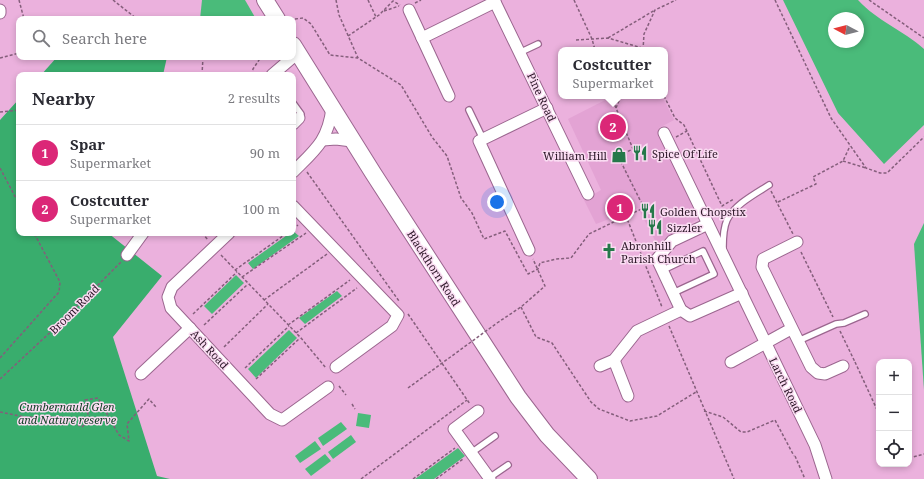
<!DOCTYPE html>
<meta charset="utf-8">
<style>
body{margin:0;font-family:"Noto Serif",serif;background:#f7f7f7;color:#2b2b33}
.controls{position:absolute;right:12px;bottom:12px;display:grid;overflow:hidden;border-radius:8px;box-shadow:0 2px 6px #0003}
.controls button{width:36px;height:36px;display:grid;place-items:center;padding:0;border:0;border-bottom:1px solid #e1e1e2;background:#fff;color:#2b2b33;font:20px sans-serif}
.compass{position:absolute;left:828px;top:12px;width:36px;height:36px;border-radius:50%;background:#fff;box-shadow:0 2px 6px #0003;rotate:277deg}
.you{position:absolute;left:497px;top:202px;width:14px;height:14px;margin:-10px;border:3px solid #fff;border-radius:50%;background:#1a73e8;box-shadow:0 0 0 6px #1a73e833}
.badge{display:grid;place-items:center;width:26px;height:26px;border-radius:50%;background:#db2777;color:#fff;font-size:13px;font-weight:700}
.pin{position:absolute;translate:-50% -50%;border:2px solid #fff;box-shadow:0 1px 4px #0006}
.popup{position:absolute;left:558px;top:47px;width:110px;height:52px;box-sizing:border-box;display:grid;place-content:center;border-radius:8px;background:#fff;filter:drop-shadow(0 1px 3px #0005);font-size:13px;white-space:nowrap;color:#7c7c81}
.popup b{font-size:15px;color:#2b2b33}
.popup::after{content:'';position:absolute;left:50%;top:100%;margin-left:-8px;border:8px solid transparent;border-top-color:#fff}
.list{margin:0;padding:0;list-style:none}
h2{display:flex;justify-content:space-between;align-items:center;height:52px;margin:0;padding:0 16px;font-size:17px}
h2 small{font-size:13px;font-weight:400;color:#7c7c81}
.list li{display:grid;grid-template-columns:26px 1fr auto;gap:12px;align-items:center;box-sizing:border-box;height:56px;padding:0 16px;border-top:1px solid #e1e1e2}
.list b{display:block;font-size:15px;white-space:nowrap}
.list p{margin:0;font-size:13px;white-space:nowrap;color:#7c7c81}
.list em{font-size:13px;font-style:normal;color:#7c7c81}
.icon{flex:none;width:22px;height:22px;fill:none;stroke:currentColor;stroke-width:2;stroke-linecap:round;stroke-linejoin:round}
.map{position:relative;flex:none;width:924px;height:479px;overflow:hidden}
.search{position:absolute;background:#fff;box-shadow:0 2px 6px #0003;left:16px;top:16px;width:280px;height:44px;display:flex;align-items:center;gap:10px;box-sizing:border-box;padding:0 14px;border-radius:8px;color:#7c7c81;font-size:15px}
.panel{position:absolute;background:#fff;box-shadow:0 2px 6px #0003;left:16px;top:72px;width:280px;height:164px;border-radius:8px}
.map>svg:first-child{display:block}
.built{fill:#e3a3d4}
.green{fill:#4abb7a;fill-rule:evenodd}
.forest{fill:#39ad6d}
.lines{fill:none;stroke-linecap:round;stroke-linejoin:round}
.lane-casing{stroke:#9b668f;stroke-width:8}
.street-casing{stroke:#9b668f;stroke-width:13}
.secondary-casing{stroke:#9b668f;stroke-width:18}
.path{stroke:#845e7b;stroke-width:1.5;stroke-dasharray:3 2;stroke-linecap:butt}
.lane{stroke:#fff;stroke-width:5.5}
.street{stroke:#fff;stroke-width:11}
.secondary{stroke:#fff;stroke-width:16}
.path-bridge{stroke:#845e7b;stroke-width:1.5;stroke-dasharray:3 2;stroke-linecap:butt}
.labels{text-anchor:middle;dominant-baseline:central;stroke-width:3;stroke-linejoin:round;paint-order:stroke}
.street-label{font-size:11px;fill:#2c1728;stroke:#fadcf2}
.poi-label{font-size:11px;fill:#2c1728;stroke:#fadcf2;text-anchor:start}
.park-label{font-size:11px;font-style:italic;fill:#124126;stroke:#fadcf2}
</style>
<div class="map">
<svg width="924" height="479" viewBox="0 0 924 479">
<rect width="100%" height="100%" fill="#ebb1dd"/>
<polygon class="built" points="613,96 662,96 674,120 659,128 701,217 657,244 638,208 596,224 584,200 601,190 568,119"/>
<g class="green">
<polygon points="202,0 245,0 256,19 200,19"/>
<path d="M783,0H858C877,21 903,30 924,49V125L884,164L838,113ZM834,18H858V42H834Z"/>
<polygon points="924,223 924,390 914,244"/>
<polygon points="293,231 299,236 253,269 248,263 290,233 293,233"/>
<polygon points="236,275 244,283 212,314 204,306"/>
<polygon points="337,291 342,296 305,324 299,318"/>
<polygon points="289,330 297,338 256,378 248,369"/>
<polygon points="358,413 371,415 369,428 356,426"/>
<polygon points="341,422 347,429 323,446 318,438"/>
<polygon points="351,435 356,442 333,459 328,452"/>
<polygon points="315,441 321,449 300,463 295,456"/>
<polygon points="458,448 465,456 434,479 415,479"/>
<polygon points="325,454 331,461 311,476 305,469"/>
</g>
<g class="forest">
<polygon points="57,57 167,57 163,75 41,75"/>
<polygon points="19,99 19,233 108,233 162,276 113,337 157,476 170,479 0,479 0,120"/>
</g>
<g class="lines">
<defs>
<g id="lane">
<polyline points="521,52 538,44"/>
<polyline points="293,103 301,114 299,118"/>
<polyline points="469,110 483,139"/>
<path d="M723,248C723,239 723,229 727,220C734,205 755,194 769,185"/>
<polyline points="663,270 703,251 714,274 673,293"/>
<polyline points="798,341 836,324 844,323 865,314"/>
<polyline points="471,453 495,436"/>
<polyline points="489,478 508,465"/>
</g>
<g id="street">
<polyline points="494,0 588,194"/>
<polyline points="0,10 0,13"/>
<polyline points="409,10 449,96"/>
<polyline points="422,38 495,2"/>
<polyline points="272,75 293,57"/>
<polyline points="293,124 299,118"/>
<polyline points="664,133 815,445 826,479"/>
<polyline points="323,140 336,139 352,141"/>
<path d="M293,172C315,150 328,141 332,108"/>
<polyline points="293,206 398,315 392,326 336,367"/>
<polyline points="708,224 672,241 657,259 681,310 690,316 742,293"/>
<polyline points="229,233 172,287 168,297 171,308 270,414 282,420 328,387"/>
<polyline points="797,242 763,259 762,267 811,367 818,373 825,374 843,366"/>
<polyline points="529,250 479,141 547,108"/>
<polyline points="127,255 143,233"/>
<polyline points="614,360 628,396"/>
<polyline points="731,362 791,329"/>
<polyline points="600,366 614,360 637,331 681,310"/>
<polyline points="141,374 190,328"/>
<polyline points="478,411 454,429 490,479"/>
</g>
<g id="secondary">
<polyline points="265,0 277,19"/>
<polyline points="293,45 373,173 518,397 547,435 589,479"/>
</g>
</defs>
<use href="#lane" class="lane-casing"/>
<use href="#street" class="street-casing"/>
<use href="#secondary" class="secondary-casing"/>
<g class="path">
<polyline points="19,0 24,19"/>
<polyline points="113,0 137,19"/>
<polyline points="336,0 339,15 358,58"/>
<polyline points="368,0 376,17"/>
<polyline points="574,0 592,39 595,50"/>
<polyline points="775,0 831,118 866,168 880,173 887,173 924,137"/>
<polyline points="869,0 924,38"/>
<polyline points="415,3 421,0"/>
<polyline points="384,11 399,6"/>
<polyline points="295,19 303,18 311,24 330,55 358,58 401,85 432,137 447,156 461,198 472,213 484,239 505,231 528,274 538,269 540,263 556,259 571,258 589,234 626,216 662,307"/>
<polyline points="348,36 379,15 393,1 400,5"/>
<polyline points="608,38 655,10"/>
<polyline points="576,40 608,38 642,48"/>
<polyline points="643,50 644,34 655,10 676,0"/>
<polyline points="0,58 19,53"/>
<polyline points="202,75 203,57"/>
<polyline points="252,75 253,69 261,57"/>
<polyline points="611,96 616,108"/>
<polyline points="621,96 616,108 633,149 618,156 644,208 626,216"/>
<polyline points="664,96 675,118 684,125 722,206 734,199"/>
<polyline points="0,112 19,110"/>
<polyline points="676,137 687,131"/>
<polyline points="843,161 866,168"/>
<polyline points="0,168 19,204"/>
<polyline points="307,172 399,301"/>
<polyline points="771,191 793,234"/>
<polyline points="778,202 816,184 813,177 843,161 850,146"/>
<polyline points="293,229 298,225"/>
<polyline points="202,233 208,240"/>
<polyline points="801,252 833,317"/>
<polyline points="221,255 301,338 326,368"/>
<polyline points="235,270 287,233"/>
<polyline points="242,277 306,233"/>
<polyline points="264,300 327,254"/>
<polyline points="521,307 536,337 552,343 591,402 599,409 630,421 657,416 696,392"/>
<polyline points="193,314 237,272"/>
<polyline points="408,314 470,404"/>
<polyline points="497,323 521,307 545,286 533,259"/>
<polyline points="204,325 248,284"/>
<polyline points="288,325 350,280"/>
<polyline points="669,326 734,479"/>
<polyline points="840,331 855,362"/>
<polyline points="296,333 357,288"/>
<polyline points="224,347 268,304"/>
<polyline points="0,358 59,292 60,282 34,233"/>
<polyline points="855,362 879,414"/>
<polyline points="245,368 289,326"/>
<polyline points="0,379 57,326 121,262"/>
<polyline points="256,379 300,338"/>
<polyline points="339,386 346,395"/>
<polyline points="352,404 355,409"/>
<polyline points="704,411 723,417 741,432 747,432 775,420 794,456"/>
<polyline points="0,412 25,417 63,417 82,427 89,419 85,400 98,398 119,435 129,441 127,424 149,399 156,407"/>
<polyline points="795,456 805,479"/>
<polyline points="909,458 924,454"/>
<polyline points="361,479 467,400"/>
<polyline points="413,479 455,448"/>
<polyline points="436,479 463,459"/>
</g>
<use href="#lane" class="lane"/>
<use href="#street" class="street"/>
<use href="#secondary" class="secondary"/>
<polyline class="path-bridge" points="408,388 497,323"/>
</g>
<defs>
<symbol id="restaurant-bare" viewBox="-9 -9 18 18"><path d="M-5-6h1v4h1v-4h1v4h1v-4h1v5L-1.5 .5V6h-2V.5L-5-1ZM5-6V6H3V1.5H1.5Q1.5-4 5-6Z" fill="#25784a" stroke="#fadcf2" stroke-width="2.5" paint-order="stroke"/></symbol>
<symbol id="shop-bare" viewBox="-9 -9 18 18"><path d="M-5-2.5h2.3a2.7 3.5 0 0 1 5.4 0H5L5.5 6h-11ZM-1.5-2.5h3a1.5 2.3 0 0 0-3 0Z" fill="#25784a" stroke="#fadcf2" stroke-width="2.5" paint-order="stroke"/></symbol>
<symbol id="church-bare" viewBox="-9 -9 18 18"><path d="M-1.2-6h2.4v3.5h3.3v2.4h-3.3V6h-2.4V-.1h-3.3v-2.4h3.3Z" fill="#25784a" stroke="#fadcf2" stroke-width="2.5" paint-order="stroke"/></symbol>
</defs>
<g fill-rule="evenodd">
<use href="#restaurant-bare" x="629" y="142" width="22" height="22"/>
<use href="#shop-bare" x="608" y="144" width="22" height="22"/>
<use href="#restaurant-bare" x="637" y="200" width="22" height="22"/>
<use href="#restaurant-bare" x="644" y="216" width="22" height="22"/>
<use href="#church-bare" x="598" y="240" width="22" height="22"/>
</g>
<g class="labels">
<g class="street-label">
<text transform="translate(542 97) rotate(65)">Pine Road</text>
<text transform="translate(434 268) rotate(57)">Blackthorn Road</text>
<text transform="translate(74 309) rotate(-45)">Broom Road</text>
<text transform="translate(210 349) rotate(47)">Ash Road</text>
<text transform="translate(786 385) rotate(64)">Larch Road</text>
</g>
<g class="poi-label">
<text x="652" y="153">Spice Of Life</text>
<text x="607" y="155" text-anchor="end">William Hill</text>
<text x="660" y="211">Golden Chopstix</text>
<text x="667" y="227">Sizzler</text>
<text x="621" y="245">Abronhill<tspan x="621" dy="13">Parish Church</tspan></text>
</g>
<g class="park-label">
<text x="67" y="406">Cumbernauld Glen<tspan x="67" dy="13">and Nature reserve</tspan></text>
</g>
</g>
</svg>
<div class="controls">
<button>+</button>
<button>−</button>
<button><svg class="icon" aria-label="locate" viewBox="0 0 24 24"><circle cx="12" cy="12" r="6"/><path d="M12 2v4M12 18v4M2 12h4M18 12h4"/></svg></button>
</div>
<svg class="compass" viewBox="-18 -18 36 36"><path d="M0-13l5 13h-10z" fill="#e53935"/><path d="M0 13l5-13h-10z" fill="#7c7c81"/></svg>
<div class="you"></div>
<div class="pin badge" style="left:620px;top:208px">1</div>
<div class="pin badge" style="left:613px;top:127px">2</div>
<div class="popup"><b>Costcutter</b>Supermarket</div>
<div class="search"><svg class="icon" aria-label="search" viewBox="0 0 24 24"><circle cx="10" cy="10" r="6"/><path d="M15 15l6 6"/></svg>Search here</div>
<section class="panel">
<h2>Nearby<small>2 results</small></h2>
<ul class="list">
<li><span class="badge">1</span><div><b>Spar</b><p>Supermarket</p></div><em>90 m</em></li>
<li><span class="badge">2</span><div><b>Costcutter</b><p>Supermarket</p></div><em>100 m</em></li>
</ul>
</section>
</div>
